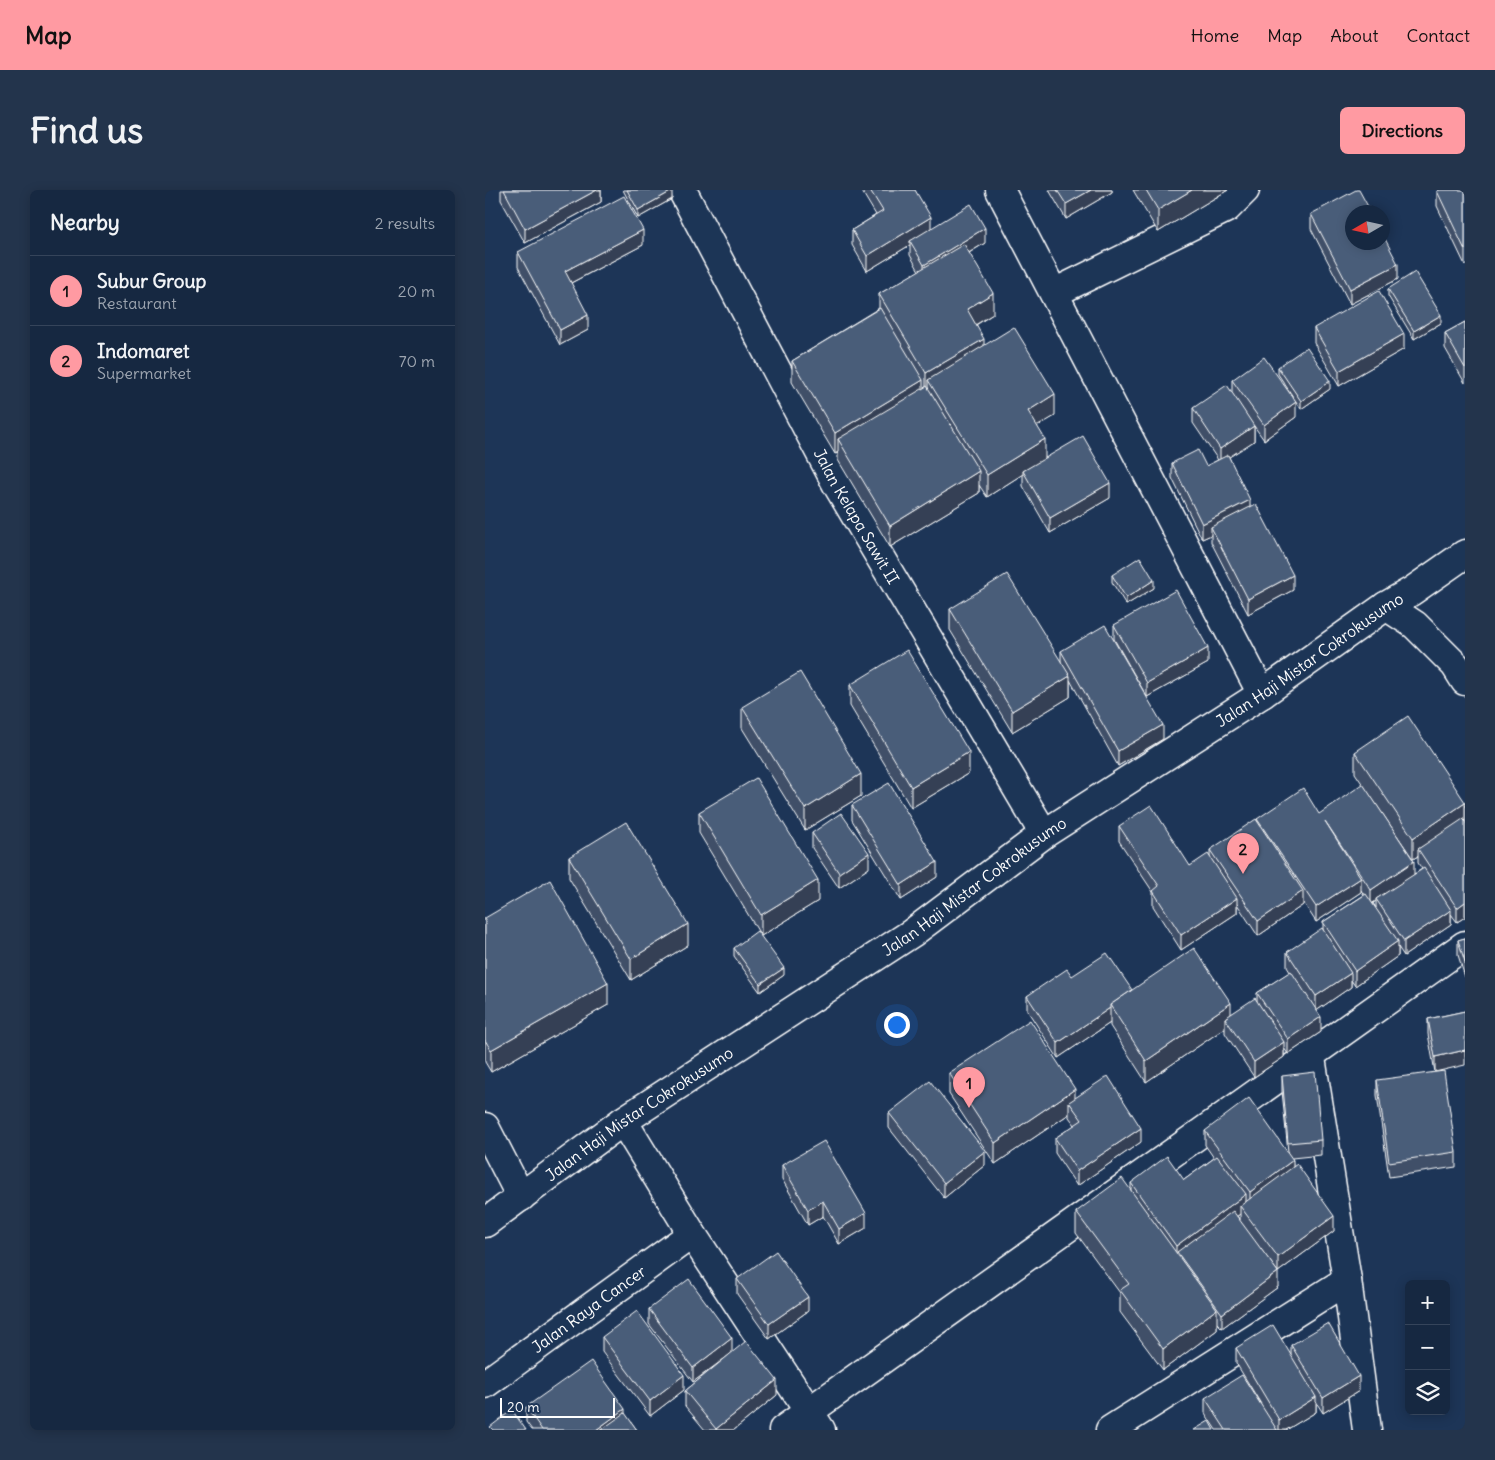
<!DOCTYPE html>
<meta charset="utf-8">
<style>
body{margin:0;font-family:Delius,sans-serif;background:#23344c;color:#f1f3f6}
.controls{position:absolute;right:15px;bottom:15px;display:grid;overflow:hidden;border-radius:8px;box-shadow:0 2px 12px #0003}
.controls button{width:45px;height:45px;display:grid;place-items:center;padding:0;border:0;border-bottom:1px solid #35445a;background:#162841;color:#f1f3f6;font:25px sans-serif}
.compass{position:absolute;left:860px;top:15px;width:45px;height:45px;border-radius:50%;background:#162841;box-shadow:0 2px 12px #0003;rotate:261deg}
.scale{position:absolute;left:15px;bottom:12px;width:115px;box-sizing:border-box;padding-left:5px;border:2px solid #fff;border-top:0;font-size:14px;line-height:18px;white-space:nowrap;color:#fff;-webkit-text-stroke:4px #1d3557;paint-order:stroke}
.you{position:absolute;left:411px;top:834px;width:18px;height:18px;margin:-12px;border:4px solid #fff;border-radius:50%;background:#1a73e8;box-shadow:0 0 0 8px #1a73e833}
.badge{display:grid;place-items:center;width:32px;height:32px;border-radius:50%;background:#ff9aa2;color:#111;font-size:16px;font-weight:700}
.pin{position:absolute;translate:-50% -41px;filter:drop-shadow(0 1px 2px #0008)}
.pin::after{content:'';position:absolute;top:26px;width:18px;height:15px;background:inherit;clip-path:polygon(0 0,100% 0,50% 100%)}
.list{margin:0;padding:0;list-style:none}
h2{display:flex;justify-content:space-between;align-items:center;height:65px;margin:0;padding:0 20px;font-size:21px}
h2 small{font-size:16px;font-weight:400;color:#9ea6b1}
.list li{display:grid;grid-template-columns:32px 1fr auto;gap:15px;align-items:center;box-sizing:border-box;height:70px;padding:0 20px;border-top:1px solid #35445a}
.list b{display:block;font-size:19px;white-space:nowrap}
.list p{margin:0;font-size:16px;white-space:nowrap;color:#9ea6b1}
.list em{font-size:16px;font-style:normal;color:#9ea6b1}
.icon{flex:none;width:28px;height:28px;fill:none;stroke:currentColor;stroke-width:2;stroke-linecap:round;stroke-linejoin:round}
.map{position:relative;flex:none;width:980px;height:1240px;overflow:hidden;border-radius:8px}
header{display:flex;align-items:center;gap:30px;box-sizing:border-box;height:70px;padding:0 25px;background:#ff9aa2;color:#111}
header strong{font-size:24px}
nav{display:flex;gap:28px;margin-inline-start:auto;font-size:18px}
.intro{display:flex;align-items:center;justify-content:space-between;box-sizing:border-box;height:120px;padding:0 30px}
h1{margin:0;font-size:35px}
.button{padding:12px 22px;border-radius:8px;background:#ff9aa2;color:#111;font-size:18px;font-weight:700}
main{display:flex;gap:30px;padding:0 30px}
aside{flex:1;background:#162841;border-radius:8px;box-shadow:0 2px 12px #0003}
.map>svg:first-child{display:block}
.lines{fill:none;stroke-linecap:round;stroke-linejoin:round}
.street-casing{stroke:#fff;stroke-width:31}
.primary-casing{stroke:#fff;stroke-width:31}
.street{stroke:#1d3557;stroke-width:28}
.primary{stroke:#1d3557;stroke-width:28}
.wall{fill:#405068;stroke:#fff;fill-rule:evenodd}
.shaded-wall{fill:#344155;stroke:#fff}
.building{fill:#4a5d79;stroke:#fff}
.labels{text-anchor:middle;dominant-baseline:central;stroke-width:4;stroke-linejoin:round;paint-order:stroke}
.street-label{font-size:16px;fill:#fff;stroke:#1d3557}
</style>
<header>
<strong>Map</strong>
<nav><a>Home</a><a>Map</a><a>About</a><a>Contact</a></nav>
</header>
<div class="intro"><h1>Find us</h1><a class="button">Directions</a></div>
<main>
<aside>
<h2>Nearby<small>2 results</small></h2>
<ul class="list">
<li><span class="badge">1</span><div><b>Subur Group</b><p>Restaurant</p></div><em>20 m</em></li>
<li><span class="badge">2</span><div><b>Indomaret</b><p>Supermarket</p></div><em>70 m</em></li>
</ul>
</aside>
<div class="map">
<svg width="980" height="1240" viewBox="0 0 980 1240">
<rect width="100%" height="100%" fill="#1d3557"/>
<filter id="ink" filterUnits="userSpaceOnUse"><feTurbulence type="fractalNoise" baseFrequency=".02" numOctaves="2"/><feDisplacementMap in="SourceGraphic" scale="10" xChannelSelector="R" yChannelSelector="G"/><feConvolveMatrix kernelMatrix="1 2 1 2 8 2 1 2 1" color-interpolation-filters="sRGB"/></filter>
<g filter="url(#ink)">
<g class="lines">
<defs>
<g id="street">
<path id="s1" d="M197,0L351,293L559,644"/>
<polyline points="515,0 777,504"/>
<polyline points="569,103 742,18 760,0"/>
<polyline points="826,868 862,1090 882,1240"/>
<polyline points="138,931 207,1044 336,1240"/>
<polyline points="0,937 36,1007"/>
<path id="s2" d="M0,1194L207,1044"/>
<polyline points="298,1240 980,755"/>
<polyline points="625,1240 862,1090"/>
</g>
<g id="primary">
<polyline points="901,416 930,435 970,475 980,491"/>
<path id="s3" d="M0,1033L138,931L427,743L559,644L777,504L901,416L927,401L980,364"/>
</g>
</defs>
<use href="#street" class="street-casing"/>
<use href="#primary" class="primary-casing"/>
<use href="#street" class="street"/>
<use href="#primary" class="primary"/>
</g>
<g class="wall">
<polygon points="16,0 116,0 116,12 40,53 16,10"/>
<polygon points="138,0 186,0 187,9 153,28"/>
<polygon points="376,0 430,0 446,38 500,53 484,63 508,124 491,135 499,156 570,226 552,236 560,268 625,308 565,343 538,296 538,284 502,307 494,295 494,303 405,357 353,270 353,262 350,264 307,192 307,171 394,118 394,104 434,81 425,65 425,55 382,81 367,55 367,40 391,25"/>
<polygon points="564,0 627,0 627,2 581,29"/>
<polygon points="648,0 743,0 673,42"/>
<polygon points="980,0 980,75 952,16 952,1"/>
<polygon points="826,24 913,89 865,114 826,39"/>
<polygon points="158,55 86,93 103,140 75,155 33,77 33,62"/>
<polygon points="903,99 956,133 929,149 903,106"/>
<polygon points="980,132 980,193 960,158 960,143"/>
<polygon points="829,138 919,159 854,196 829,153"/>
<polygon points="793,177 845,199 816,219 793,184"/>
<polygon points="747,190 811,227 779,250 769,236 769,251 744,267 765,316 808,400 763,424 726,352 726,345 717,349 687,288 687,273 721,276 733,270 708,233 708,218 747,203"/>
<polygon points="627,385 669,398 641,415 627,392"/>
<polygon points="465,419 576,473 576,461 678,549 633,576 585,490 585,507 527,542 465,440"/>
<polygon points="629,435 723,473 662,507 629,449"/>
<polygon points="365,495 484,583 426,618 365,516"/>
<polygon points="257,517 376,606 320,640 257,538"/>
<path d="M870,562L980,612V727L972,732L966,724V734L919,766L913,757V766L870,796L866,790V797L831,821L836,842L803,864L799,858V867L769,887L740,843V838L661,892L625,836V833L573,868L542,820V806L587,786L746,824L772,812V803L805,782L802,777V762L838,741V732L879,705L876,700V702L831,732L818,712V715L773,746L752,714V723L696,760L668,716V702L634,651V636L705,676L725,668V660L772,632V629L834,624L929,684L937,679L933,673V666L928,669L870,583ZM891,711V718L888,713Z"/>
<polygon points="367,615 452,687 416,710 367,630"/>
<polygon points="214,622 333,711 276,746 214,643"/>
<polygon points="327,643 384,678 354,698 327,658"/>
<polygon points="84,667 203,755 146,790 84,688"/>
<polygon points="0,728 123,815 6,882 0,872"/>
<polygon points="980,748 980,787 973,765 973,750"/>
<polygon points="249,758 299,785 275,802 249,766"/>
<polygon points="980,821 950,882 943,844 943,829"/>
<polygon points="464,883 590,908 656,952 592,996 570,963 570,948 590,935 584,927 584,924 510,974 464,904"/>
<path d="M797,886L836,950V965L807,968L808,976L849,1041L793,1082L775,1058L793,1097L737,1138L732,1133V1140L678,1180L635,1122V1103L591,1043V1022L646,1001V993L699,990L729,968L720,955V941L803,962L797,901ZM755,1024V1030L752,1026Z"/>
<polygon points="892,890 971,962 971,977 904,987 892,905"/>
<polygon points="404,923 500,975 459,1008 404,938"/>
<polygon points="297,975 381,1038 354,1054 338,1026 323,1035 297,989"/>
<polygon points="252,1089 323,1121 284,1149 252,1104"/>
<polygon points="164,1119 247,1162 292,1205 249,1240 220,1240 200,1216 200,1201 240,1168 208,1192 164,1134"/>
<polygon points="117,1147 199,1200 165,1226 117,1162"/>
<polygon points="806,1155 874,1201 838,1223 831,1212 831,1222 801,1240 731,1240 720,1223 720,1208 776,1214 751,1173 751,1158 806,1165"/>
<polygon points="41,1217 140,1224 152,1240 47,1240 41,1232"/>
</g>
<g class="shaded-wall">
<polygon points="112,0 116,0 116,12 40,53 40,39"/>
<polygon points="606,0 627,0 627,2 581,29 581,14"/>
<polygon points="707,0 743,0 673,42 673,20"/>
<polygon points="187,1 187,9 153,28 153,20"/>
<polygon points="446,27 446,42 425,51 425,55 382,81 382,66"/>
<polygon points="500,38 500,53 439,90 439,75"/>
<polygon points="158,40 158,55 80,96 80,81"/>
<polygon points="913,74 913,89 865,114 865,99"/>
<polygon points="508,103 508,124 482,140 482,119"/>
<polygon points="103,125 103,140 75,155 75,140"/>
<polygon points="956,125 956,133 929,149 929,141"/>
<polygon points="919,144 919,159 854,196 854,181"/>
<polygon points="499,149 499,170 443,190 443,203 441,204 441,183"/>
<polygon points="438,190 438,212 353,249 353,262 350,264 350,243"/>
<polygon points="845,191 845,199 816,219 816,211"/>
<polygon points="570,204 570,226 543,242 543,221"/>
<polygon points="811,212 811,227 779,250 779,235"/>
<polygon points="769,236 769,251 735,273 735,259"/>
<polygon points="560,249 560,270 538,281 538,284 502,307 502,285"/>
<polygon points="494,281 494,303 405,357 405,336"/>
<polygon points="625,293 625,308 565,343 565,328"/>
<polygon points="765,310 765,325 726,337 726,345 717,349 717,334"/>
<polygon points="808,385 808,400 763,424 763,409"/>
<polygon points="669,390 669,398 641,415 641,408"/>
<polygon points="723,458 723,473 662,507 662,493"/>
<polygon points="585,486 585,507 527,542 527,521"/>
<polygon points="678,535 678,549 633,576 633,561"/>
<polygon points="484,562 484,583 426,618 426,597"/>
<polygon points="376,584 376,606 320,640 320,619"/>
<polygon points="980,613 980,634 933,659 933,666 928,669 928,648"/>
<polygon points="384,663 384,678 354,698 354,683"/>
<polygon points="929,671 929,686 891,709 891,711 886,714 886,700"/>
<polygon points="452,672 452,687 416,710 416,695"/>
<polygon points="876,688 876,702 831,732 831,717"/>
<polygon points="333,690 333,711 276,746 276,725"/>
<polygon points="818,701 818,715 773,746 773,731"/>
<polygon points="752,708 752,723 696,760 696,745"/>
<polygon points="980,712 980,727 972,732 972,718"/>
<polygon points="966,720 966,734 919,766 919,751"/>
<polygon points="203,734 203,755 146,790 146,769"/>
<polygon points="913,751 913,766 870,796 870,781"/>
<polygon points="299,778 299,785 275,802 275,794"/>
<polygon points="866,783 866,797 831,821 831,806"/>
<polygon points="123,793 123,815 6,882 6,860"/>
<polygon points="746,813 746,835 740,828 740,838 661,892 661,871"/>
<polygon points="625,818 625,833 573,868 573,853"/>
<polygon points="836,827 836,842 803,864 803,849"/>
<polygon points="799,852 799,867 769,887 769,872"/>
<polygon points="980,860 980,875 950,882 950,867"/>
<polygon points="590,899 590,920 584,912 584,924 510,974 510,953"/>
<polygon points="656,938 656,952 592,996 592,981"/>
<polygon points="500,961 500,975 459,1008 459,993"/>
<polygon points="808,970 808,984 765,1017 765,1002"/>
<polygon points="761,1004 761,1019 755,1016 755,1024 691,1071 691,1056"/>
<polygon points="338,1011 338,1026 323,1035 323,1020"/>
<polygon points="381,1023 381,1038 354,1054 354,1039"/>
<polygon points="849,1026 849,1041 793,1082 793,1067"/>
<polygon points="793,1082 793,1097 737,1138 737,1124"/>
<polygon points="323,1107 323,1121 284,1149 284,1134"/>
<polygon points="732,1119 732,1140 678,1180 678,1159"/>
<polygon points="247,1148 247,1163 208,1192 208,1178"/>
<polygon points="199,1185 199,1200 165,1226 165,1211"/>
<polygon points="874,1186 874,1201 838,1223 838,1208"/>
<polygon points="292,1190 292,1205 249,1240 231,1240 231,1239"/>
<polygon points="831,1207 831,1222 801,1240 794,1240 794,1230"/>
<polygon points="140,1219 140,1234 132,1240 111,1240"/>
</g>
<g class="building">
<polygon points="19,0 112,0 40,39"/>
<polygon points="142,0 186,0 187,1 153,20"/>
<polygon points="385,0 430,0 446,27 382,66 367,40 398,21"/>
<polygon points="572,0 606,0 581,14"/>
<polygon points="661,0 707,0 673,20"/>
<polygon points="871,0 874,0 886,22 868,22 868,52 898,52 898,45 913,74 865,99 826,24"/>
<polygon points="955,0 980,0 980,60 952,1"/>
<polygon points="139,6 158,40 80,81 103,125 75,140 33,62"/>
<polygon points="486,14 500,38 439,75 425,51"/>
<polygon points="479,54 508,103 482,119 499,149 441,183 394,104"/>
<polygon points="930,82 956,125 929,141 903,99"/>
<polygon points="894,101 919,144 854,181 829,138"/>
<polygon points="395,118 438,190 350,243 307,171"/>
<polygon points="980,132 980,178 960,143"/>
<polygon points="529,137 570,204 543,221 560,249 502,285 443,190"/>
<polygon points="822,157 845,191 816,211 793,177"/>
<polygon points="779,167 811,212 779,235 747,190"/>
<polygon points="742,195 769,236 735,259 708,218"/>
<polygon points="442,196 494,281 405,336 353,249"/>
<polygon points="598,246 625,293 565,328 538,281"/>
<polygon points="713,260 721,276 743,265 765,310 717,334 687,273"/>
<polygon points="771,314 808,385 763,409 726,337"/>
<polygon points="655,367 669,390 641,408 627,385"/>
<polygon points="522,384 585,486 527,521 465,419"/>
<polygon points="691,400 723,458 662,493 629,435"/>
<polygon points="620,435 678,535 633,561 576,461"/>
<polygon points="422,460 484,562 426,597 365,495"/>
<polygon points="315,482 376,584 320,619 257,517"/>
<polygon points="923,526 980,612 980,613 928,648 870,562"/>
<polygon points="271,588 333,690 276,725 214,622"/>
<polygon points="404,593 452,672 416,695 367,615"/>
<polygon points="878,594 929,671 886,700 840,631 876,688 831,717 772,629 818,598 834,624"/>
<polygon points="666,615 705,676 723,664 752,708 696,745 668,701 674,696 634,636"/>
<polygon points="356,623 384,663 354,683 327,643"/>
<polygon points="771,629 818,701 773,731 725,660"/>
<polygon points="978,629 980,631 980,712 972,718 933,659"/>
<polygon points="141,632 203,734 146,769 84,667"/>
<polygon points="939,678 966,720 919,751 891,709"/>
<polygon points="65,690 123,793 6,860 0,850 0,728"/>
<polygon points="881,704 913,751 870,781 838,732"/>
<polygon points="837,738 866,783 831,806 802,762"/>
<polygon points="272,741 299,778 275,794 249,758"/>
<polygon points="980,748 980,772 973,750"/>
<polygon points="709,758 746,813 661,871 625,815"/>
<polygon points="622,763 647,800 625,815 625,818 573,853 542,806 582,779 587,786"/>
<polygon points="806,781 836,827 803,849 772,803"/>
<polygon points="770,808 799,852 769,872 740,828"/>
<polygon points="980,821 980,860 950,867 943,829"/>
<polygon points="545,830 590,899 510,953 464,883"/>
<polygon points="959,881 971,962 904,972 892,890"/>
<polygon points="830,882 836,950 803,953 797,886"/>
<polygon points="623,886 656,938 592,981 570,948 597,930 584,912"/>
<polygon points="445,891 500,961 459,993 404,923"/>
<polygon points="764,908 808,970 765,1002 720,941"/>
<polygon points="339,951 381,1023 354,1039 338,1011 323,1020 297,975"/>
<polygon points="682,966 699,990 732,966 761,1004 691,1056 646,993"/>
<polygon points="812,974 849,1026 793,1067 755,1016"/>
<polygon points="637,988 732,1119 678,1159 635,1100 644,1094 591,1022"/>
<polygon points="748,1021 793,1082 737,1124 692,1062"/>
<polygon points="291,1061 323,1107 284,1134 252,1089"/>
<polygon points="204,1089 247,1148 208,1178 164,1119"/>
<polygon points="152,1121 199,1185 165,1211 117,1147"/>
<polygon points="843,1133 874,1186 838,1208 806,1155"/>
<polygon points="788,1135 831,1207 794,1230 751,1158"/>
<polygon points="261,1151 292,1190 231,1239 200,1201"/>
<polygon points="106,1171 140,1219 111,1240 57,1240 41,1217"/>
<polygon points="757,1185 792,1240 741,1240 720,1208"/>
<polygon points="27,1220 41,1240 8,1240 5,1237"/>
<polygon points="140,1223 152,1240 116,1240"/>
<polygon points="724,1231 729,1240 709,1240"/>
</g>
</g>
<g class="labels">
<g class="street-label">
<text stroke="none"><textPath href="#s1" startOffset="370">Jalan Kelapa Sawit II</textPath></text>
<text stroke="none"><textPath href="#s3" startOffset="999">Jalan Haji Mistar Cokrokusumo</textPath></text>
<text stroke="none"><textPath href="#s3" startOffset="594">Jalan Haji Mistar Cokrokusumo</textPath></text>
<text stroke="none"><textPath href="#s3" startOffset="189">Jalan Haji Mistar Cokrokusumo</textPath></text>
<text stroke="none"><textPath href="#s2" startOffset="128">Jalan Raya Cancer</textPath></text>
</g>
</g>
</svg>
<div class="controls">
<button>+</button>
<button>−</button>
<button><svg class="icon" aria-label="layers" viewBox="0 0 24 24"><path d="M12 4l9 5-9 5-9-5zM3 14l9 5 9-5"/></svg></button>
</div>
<svg class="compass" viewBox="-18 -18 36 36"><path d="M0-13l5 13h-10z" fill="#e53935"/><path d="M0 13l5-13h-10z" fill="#9ea6b1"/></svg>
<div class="scale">20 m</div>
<div class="you"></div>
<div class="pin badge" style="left:484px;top:918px">1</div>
<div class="pin badge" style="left:758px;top:684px">2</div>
</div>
</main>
